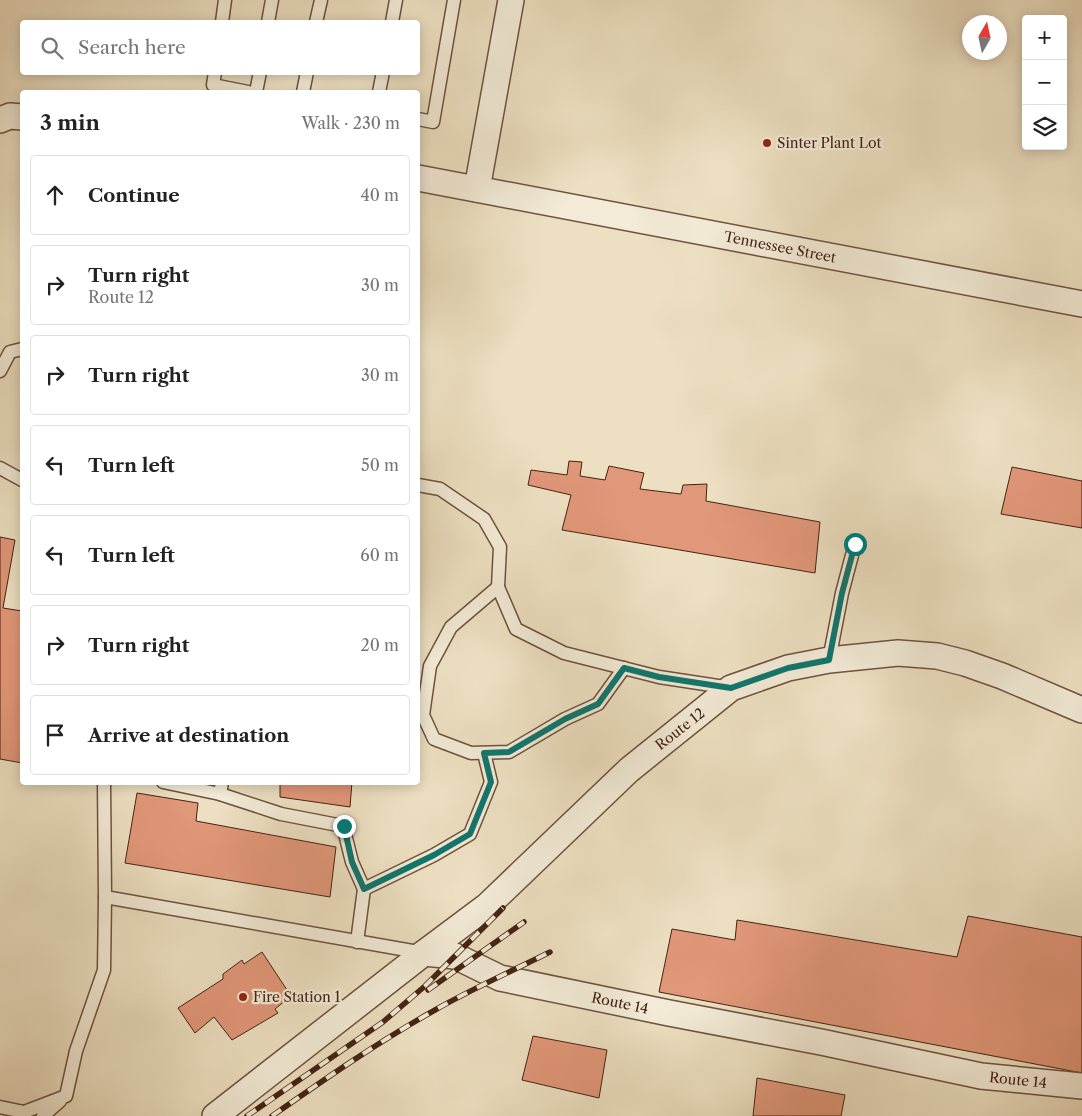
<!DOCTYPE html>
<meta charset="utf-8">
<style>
body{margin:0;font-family:"Libre Caslon Text",serif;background:#f2f2f2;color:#222}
.controls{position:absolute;right:15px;top:15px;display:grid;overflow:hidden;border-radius:5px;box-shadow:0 2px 12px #0003}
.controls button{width:45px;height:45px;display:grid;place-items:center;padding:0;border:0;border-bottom:1px solid #e0e0e0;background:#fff;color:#222;font:25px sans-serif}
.compass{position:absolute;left:962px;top:15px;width:45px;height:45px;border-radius:50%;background:#fff;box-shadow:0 2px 12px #0003;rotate:9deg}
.stop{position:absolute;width:15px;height:15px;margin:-11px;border:4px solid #0f766e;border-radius:50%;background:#fff}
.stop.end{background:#0f766e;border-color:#fff;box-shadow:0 1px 5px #0008}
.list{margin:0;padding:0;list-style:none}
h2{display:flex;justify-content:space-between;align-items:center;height:65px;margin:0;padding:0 20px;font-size:21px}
h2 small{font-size:16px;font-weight:400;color:#767676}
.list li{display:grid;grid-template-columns:32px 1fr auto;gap:15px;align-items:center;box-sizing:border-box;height:80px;margin:0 10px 10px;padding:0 10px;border:1px solid #e0e0e0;border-radius:5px}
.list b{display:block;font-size:19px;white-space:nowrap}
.list p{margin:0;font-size:16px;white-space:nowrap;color:#767676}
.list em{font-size:16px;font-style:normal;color:#767676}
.icon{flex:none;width:28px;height:28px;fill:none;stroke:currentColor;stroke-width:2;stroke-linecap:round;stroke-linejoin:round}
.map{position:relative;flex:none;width:1082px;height:1116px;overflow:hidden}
.search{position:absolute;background:#fff;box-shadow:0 2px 12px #0003;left:20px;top:20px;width:400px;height:55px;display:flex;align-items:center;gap:12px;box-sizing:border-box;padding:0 18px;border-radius:5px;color:#767676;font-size:19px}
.panel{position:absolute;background:#fff;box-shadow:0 2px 12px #0003;left:20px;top:90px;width:400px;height:695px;border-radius:5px}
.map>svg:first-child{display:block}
.building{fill:#e19779;stroke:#442313}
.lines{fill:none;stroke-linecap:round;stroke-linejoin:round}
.service-casing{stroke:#6e523f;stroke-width:15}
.minor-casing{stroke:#6e523f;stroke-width:28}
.service{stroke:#f3ebd7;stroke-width:12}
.minor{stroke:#f3ebd7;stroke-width:25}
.rail-casing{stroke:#442313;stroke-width:5.5}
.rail{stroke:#f3ebd7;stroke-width:4;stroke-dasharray:11;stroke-linecap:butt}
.route{stroke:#0f766e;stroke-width:6}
.poi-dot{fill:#8f2418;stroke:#f3ebd7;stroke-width:2}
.labels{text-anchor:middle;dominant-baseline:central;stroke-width:4.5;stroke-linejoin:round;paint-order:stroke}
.poi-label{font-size:14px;fill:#442313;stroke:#f3ebd7;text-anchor:start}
.street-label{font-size:14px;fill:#442313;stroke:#f3ebd7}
</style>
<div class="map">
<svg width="1082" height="1116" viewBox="0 0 1082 1116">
<rect width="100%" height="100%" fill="#ede0c2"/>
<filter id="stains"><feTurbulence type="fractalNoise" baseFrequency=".004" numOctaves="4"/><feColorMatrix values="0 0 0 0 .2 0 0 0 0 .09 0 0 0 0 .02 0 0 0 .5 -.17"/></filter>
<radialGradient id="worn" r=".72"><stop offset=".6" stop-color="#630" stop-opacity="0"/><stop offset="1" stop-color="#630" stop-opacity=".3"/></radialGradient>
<g class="building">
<polygon points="569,461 582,462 580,476 605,480 609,466 644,473 640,489 681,494 683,485 707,484 706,501 820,522 815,573 562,530 571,495 528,485 531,470 567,475"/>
<polygon points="1012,467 1082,481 1082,528 1001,514"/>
<polygon points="0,537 15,540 3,608 22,611 22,763 0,759"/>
<polygon points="274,782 352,782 350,807 280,797 280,784"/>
<polygon points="137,793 198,803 196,821 336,847 330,897 125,863"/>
<polygon points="968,916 1082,937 1082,1073 659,992 672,929 735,940 737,920 957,957"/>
<polygon points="262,952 291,996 275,1009 278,1013 232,1040 214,1017 195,1033 178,1008 223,979 223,974 242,960 244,964"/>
<polygon points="533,1036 607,1050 599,1098 522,1080"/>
<polygon points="757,1078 845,1095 841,1116 753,1116"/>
</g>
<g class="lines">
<defs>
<g id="service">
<polyline points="222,22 225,0"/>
<polyline points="268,22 272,0"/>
<polyline points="316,22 321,0"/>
<polyline points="392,22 396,0"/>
<polyline points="215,72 213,85 248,92"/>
<polyline points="256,92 260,72"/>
<polyline points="303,92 307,72"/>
<polyline points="379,92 383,72"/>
<polyline points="418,119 433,122 454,0"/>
<polyline points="0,371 10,352 22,349"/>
<polyline points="0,468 22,480"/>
<polyline points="418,485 440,489 484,519 500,547 498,587 516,629 564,653 659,677 731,688"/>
<polyline points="498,587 451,627 430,666 423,715 434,739 471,753 509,752 565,719 598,704 624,668"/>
<polyline points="829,660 842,593 855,544"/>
<polyline points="104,782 105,897 424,953"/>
<polyline points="163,782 220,794 222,782"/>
<polyline points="220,794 281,814 343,826 352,862 364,889 357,942"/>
<polyline points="364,889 434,855 470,834 491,782 484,753"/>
<polyline points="0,1107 24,1112 66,1096 76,1051 104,970 105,897"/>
<polyline points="43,1116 60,1101"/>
</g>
<g id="minor">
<polyline points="0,120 10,116 22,117"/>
<polyline points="418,178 1082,304"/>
<polyline points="477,189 511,0"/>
<polyline points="424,953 455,956 500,978 669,1013 821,1042 981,1076 1082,1086"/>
<polyline points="215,1116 424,953 487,906 629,770 731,688 788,668 829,660 898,653 937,656 965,663 1002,676 1082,710"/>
</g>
</defs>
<use href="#service" class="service-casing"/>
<use href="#minor" class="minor-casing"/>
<use href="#service" class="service"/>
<use href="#minor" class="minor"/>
<defs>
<g id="rail">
<polyline points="428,990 524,922"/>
<polyline points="247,1116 383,1022 425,986 503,908"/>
<path d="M272,1116C325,1079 378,1042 435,1010C472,989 512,971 550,952"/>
</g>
</defs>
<use href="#rail" class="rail-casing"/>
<use href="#rail" class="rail"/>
</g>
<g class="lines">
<polyline class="route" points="344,826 352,862 364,889 434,855 470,834 491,782 484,753 509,752 565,719 598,704 624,668 659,677 731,688 788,668 829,660 842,593 855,544"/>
</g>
<g class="poi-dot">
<circle cx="767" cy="143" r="5"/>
<circle cx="243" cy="997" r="5"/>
</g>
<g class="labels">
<g class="poi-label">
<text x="777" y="143">Sinter Plant Lot</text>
<text x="253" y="997">Fire Station 1</text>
</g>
<g class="street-label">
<text transform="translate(780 247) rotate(11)">Tennessee Street</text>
<text transform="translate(680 729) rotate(-38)">Route 12</text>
<text transform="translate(620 1003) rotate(12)">Route 14</text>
<text transform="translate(1018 1080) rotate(6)">Route 14</text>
</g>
</g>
<rect width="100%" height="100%" filter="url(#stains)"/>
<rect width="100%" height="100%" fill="url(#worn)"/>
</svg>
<div class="controls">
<button>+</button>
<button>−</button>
<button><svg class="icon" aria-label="layers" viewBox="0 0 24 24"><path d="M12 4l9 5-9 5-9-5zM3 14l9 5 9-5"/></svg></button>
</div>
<svg class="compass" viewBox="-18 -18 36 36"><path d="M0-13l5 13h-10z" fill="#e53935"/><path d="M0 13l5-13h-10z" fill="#767676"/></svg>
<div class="stop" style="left:855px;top:544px"></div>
<div class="stop end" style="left:344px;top:826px"></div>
<div class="search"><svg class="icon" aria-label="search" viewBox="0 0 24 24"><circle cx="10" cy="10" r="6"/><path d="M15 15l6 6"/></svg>Search here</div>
<section class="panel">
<h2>3 min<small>Walk · 230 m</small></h2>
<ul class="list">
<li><svg class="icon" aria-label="ahead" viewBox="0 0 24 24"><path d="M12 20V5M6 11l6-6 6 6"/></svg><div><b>Continue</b></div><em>40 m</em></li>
<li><svg class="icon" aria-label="right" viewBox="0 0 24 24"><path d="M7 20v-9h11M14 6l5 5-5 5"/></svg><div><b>Turn right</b><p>Route 12</p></div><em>30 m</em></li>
<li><svg class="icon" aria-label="right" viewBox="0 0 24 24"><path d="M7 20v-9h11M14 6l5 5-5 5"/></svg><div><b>Turn right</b></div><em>30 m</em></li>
<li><svg class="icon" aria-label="left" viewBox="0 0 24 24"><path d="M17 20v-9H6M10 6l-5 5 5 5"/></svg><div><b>Turn left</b></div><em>50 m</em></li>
<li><svg class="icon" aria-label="left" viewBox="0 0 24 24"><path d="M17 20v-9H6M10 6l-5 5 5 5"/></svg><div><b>Turn left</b></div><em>60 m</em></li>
<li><svg class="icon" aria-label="right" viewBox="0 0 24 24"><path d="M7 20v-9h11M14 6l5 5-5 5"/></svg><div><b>Turn right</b></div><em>20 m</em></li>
<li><svg class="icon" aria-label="arrive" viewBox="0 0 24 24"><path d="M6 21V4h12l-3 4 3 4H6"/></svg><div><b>Arrive at destination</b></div></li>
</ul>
</section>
</div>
